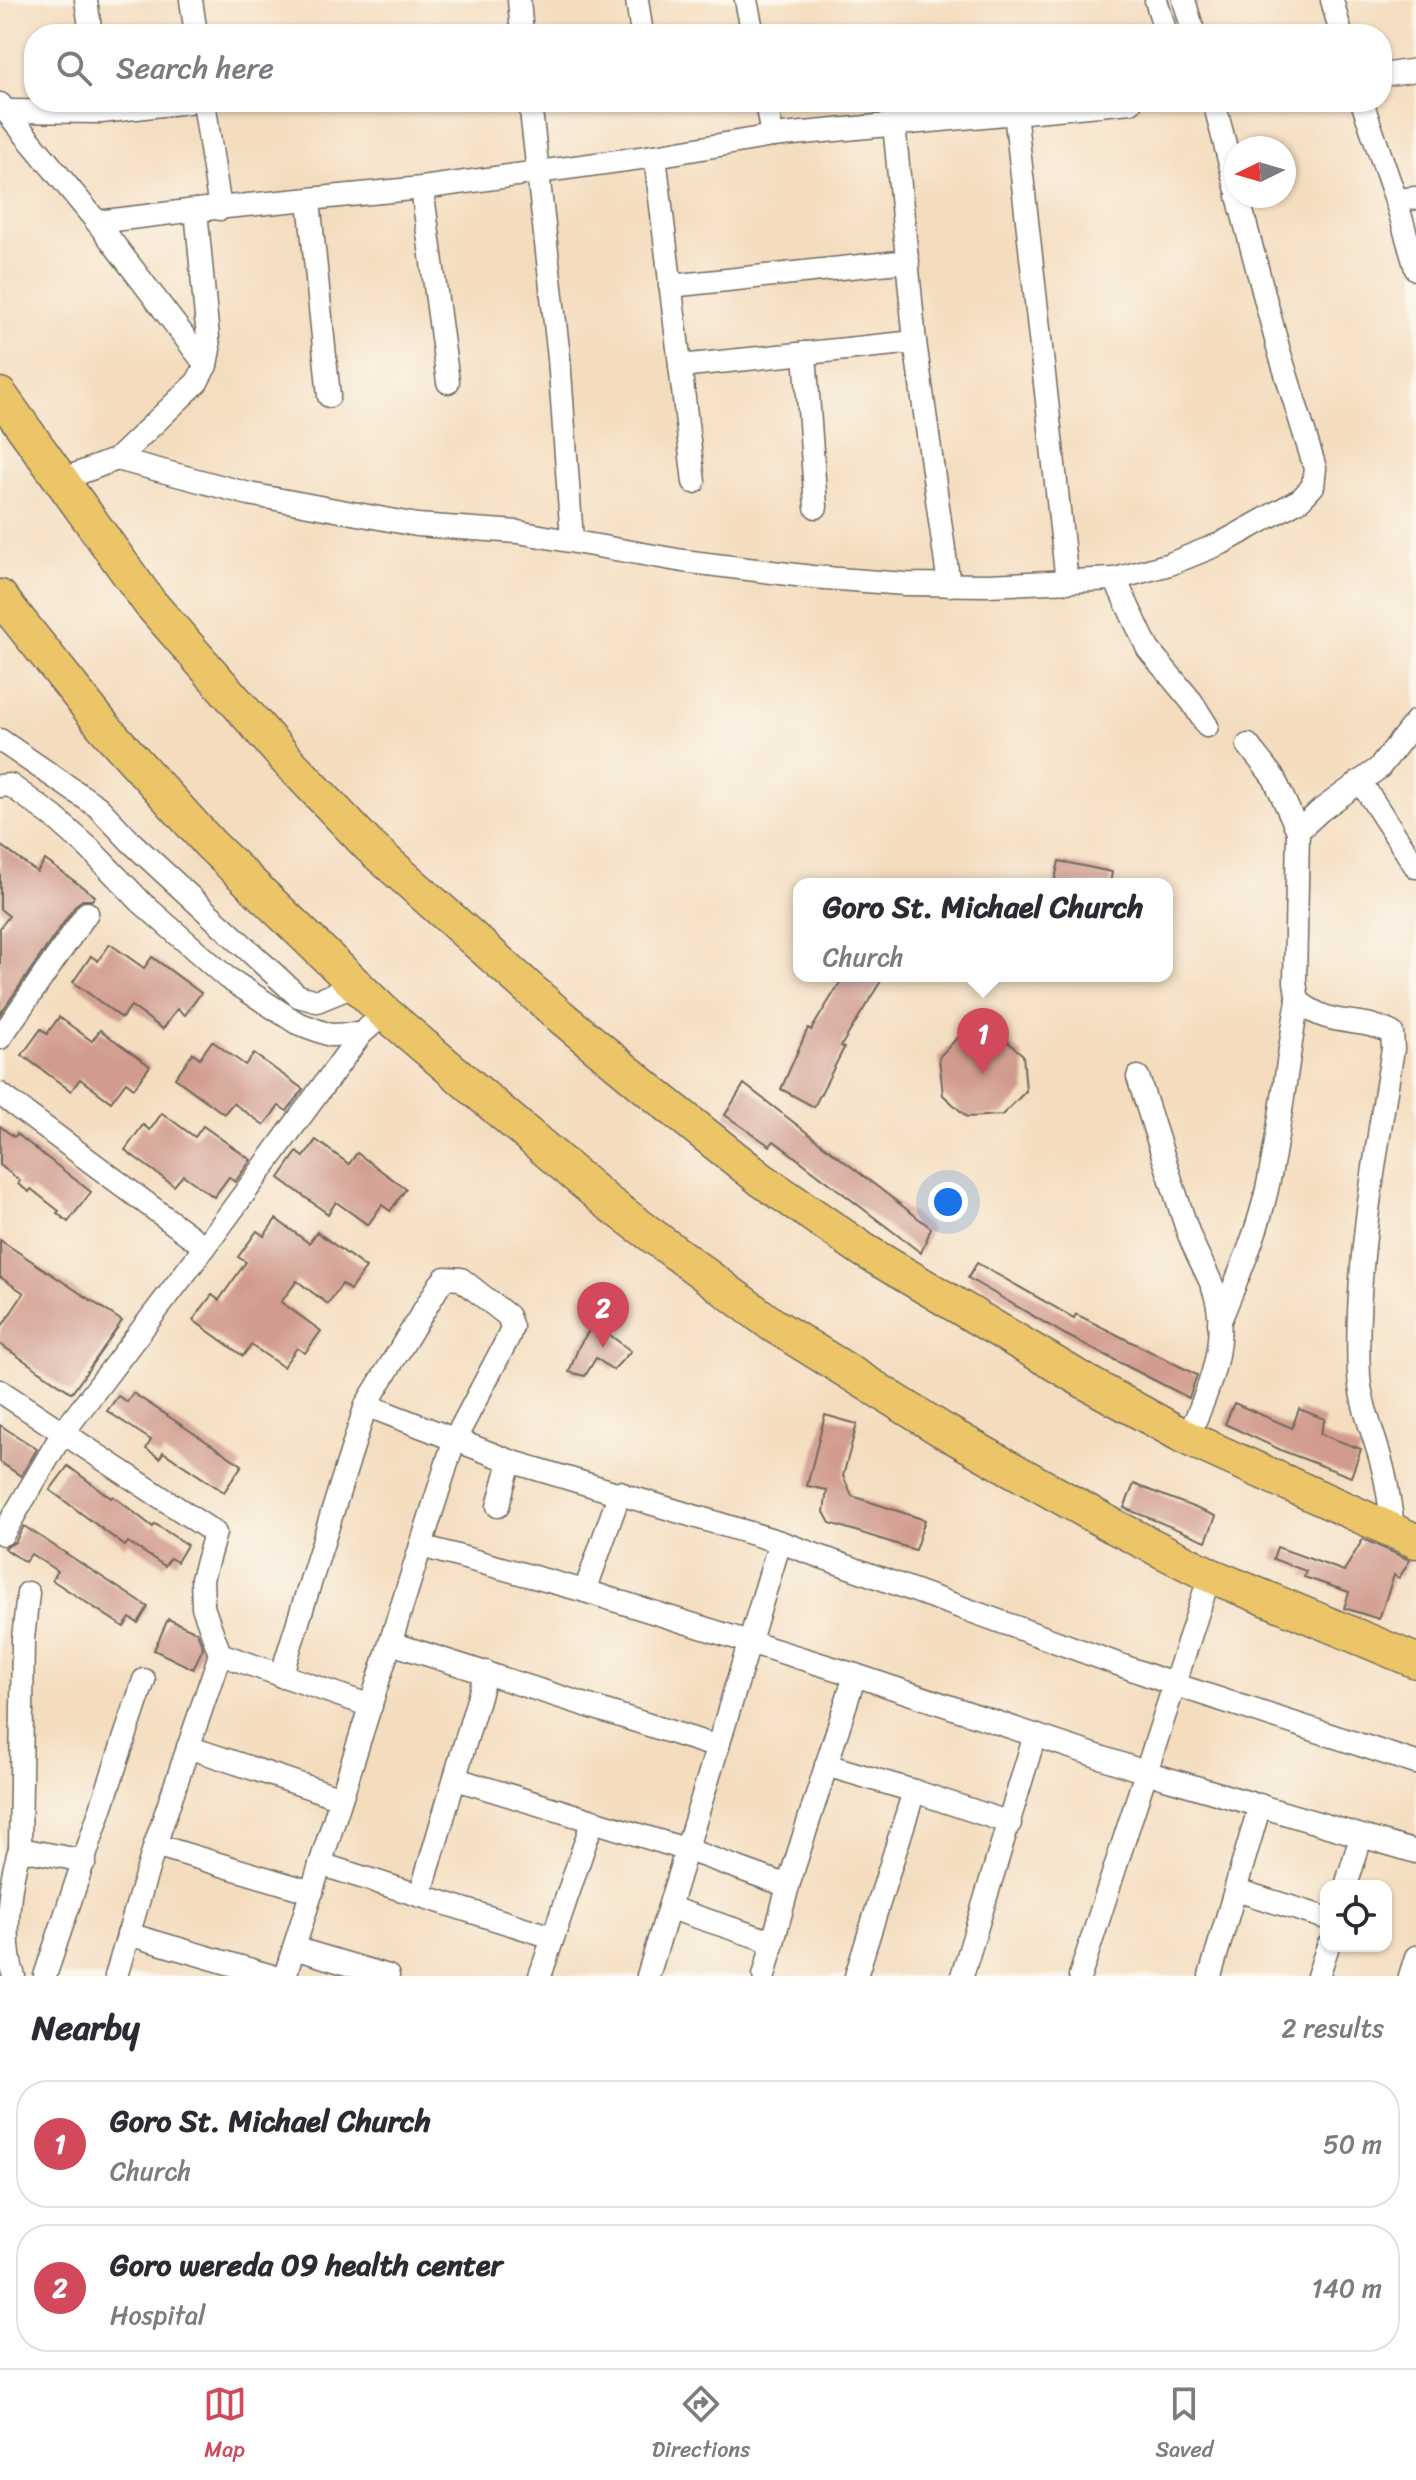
<!DOCTYPE html>
<style>
body{margin:0;font-family:Sriracha,sans-serif;background:#f2f2f3;color:#2b2b33}
.controls{position:absolute;right:24px;bottom:24px;display:grid;overflow:hidden;border-radius:16px;box-shadow:0 2px 6px #0004}
.controls button{width:72px;height:72px;display:grid;place-items:center;padding:0;border:0;border-bottom:2px solid #e1e1e2;background:#fff;color:#2b2b33;font:40px sans-serif}
.compass{position:absolute;left:1224px;top:136px;width:72px;height:72px;border-radius:50%;background:#fff;box-shadow:0 2px 6px #0004;rotate:265deg}
.you{position:absolute;left:948px;top:1202px;width:28px;height:28px;margin:-20px;border:6px solid #fff;border-radius:50%;background:#1a73e8;box-shadow:0 0 0 12px #1a73e833}
.badge{display:grid;place-items:center;width:52px;height:52px;border-radius:50%;background:#d1495b;color:#fff;font-size:26px;font-weight:700}
.pin{position:absolute;translate:-50% -66px;filter:drop-shadow(0 2px 4px #0008)}
.pin::after{content:'';position:absolute;top:42px;width:28px;height:24px;background:inherit;clip-path:polygon(0 0,100% 0,50% 100%)}
.popup{position:absolute;left:793px;top:878px;width:380px;height:104px;box-sizing:border-box;display:grid;place-content:center;border-radius:16px;background:#fff;filter:drop-shadow(0 2px 6px #0005);font-size:26px;white-space:nowrap;color:#7c7c81}
.popup b{font-size:30px;color:#2b2b33}
.popup::after{content:'';position:absolute;left:50%;top:100%;margin-left:-16px;border:16px solid transparent;border-top-color:#fff}
.list{margin:0;padding:0;list-style:none}
h2{display:flex;justify-content:space-between;align-items:center;height:104px;margin:0;padding:0 32px;font-size:34px}
h2 small{font-size:26px;font-weight:400;color:#7c7c81}
.list li{display:grid;grid-template-columns:52px 1fr auto;gap:24px;align-items:center;box-sizing:border-box;height:128px;margin:0 16px 16px;padding:0 16px;border:2px solid #e1e1e2;border-radius:32px}
.list b{display:block;font-size:30px;white-space:nowrap}
.list p{margin:0;font-size:26px;white-space:nowrap;color:#7c7c81}
.list em{font-size:26px;font-style:normal;color:#7c7c81}
.icon{flex:none;width:44px;height:44px;fill:none;stroke:currentColor;stroke-width:2;stroke-linecap:round;stroke-linejoin:round}
.map{position:relative;flex:none;width:1416px;height:1976px;overflow:hidden}
.search{position:absolute;background:#fff;box-shadow:0 2px 6px #0004;left:24px;right:24px;top:24px;height:88px;display:flex;align-items:center;gap:20px;box-sizing:border-box;padding:0 28px;border-radius:32px;color:#7c7c81;font-size:30px}
.sheet{height:392px;background:#fff}
nav{display:flex;justify-content:space-around;align-items:center;box-sizing:border-box;height:112px;border-top:2px solid #e1e1e2;background:#fff;font-size:22px;color:#7c7c81}
nav a{display:grid;justify-items:center;gap:4px}
nav .on{color:#d1495b}
.map>svg:first-child{display:block}
.building{fill:#d19c8f}
.lines{fill:none;stroke-linecap:round;stroke-linejoin:round}
.minor-casing{stroke:#71695f;stroke-width:25}
.highway-casing{stroke:#71695f;stroke-width:37}
.minor{stroke:#fff;stroke-width:22}
.highway{stroke:#ecc569;stroke-width:34}
</style>
<div class="map">
<svg width="1416" height="1976" viewBox="0 0 1416 1976">
<rect width="100%" height="100%" fill="#fbf7ec"/>
<filter id="ink" filterUnits="userSpaceOnUse"><feTurbulence type="fractalNoise" baseFrequency=".0125" numOctaves="2"/><feDisplacementMap in="SourceGraphic" scale="16" xChannelSelector="R" yChannelSelector="G"/><feConvolveMatrix kernelMatrix="1 2 1 2 8 2 1 2 1" color-interpolation-filters="sRGB"/></filter>
<filter id="wash" filterUnits="userSpaceOnUse"><feTurbulence type="fractalNoise" baseFrequency=".006" numOctaves="4" result="noise"/><feDisplacementMap in="SourceGraphic" scale="32" xChannelSelector="R" yChannelSelector="G"/><feGaussianBlur stdDeviation="1.8" result="paint"/><feColorMatrix in="noise" values="0 0 0 0 0 0 0 0 0 0 0 0 0 0 0 0 0 1.4 0 .05"/><feComposite in="paint" operator="in"/></filter>
<g filter="url(#wash)">
<rect width="100%" height="100%" fill="#f4ddbf"/>
<g id="blocks">
<g class="building">
<polygon points="0,845 37,872 45,860 95,896 92,900 82,900 76,905 0,1014 0,928 9,916 0,909"/>
<polygon points="1059,861 1112,872 1110,884 1054,884"/>
<polygon points="110,944 144,968 152,957 201,993 185,1015 177,1009 163,1029 131,1006 122,1018 73,982 91,956 98,961"/>
<polygon points="844,976 884,976 841,1046 844,1048 814,1107 781,1089 808,1028 811,1030"/>
<polygon points="59,1017 92,1041 100,1030 150,1066 134,1088 126,1082 111,1102 80,1079 71,1091 22,1055 41,1029 47,1034"/>
<polygon points="995,1031 1023,1055 1026,1091 1002,1115 967,1117 943,1095 939,1057 961,1034"/>
<polygon points="212,1041 245,1065 254,1054 303,1089 287,1111 279,1106 264,1125 233,1103 224,1114 175,1078 193,1053 200,1058"/>
<polygon points="744,1084 931,1228 921,1253 774,1141 770,1146 725,1115"/>
<polygon points="162,1113 195,1137 203,1126 251,1160 235,1182 229,1177 214,1197 183,1175 174,1186 125,1150 143,1125 150,1130"/>
<polygon points="0,1126 14,1137 17,1134 91,1192 68,1222 57,1213 59,1211 31,1189 29,1192 18,1184 20,1181 0,1165"/>
<polygon points="316,1140 349,1164 357,1153 406,1189 390,1211 382,1205 368,1225 336,1202 328,1214 279,1178 297,1152 304,1157"/>
<polygon points="276,1219 309,1243 317,1232 366,1268 350,1290 342,1284 328,1304 297,1281 281,1302 321,1331 305,1353 297,1348 283,1367 251,1345 243,1356 193,1320 212,1295 219,1300 246,1262 238,1257 257,1231 264,1236"/>
<polygon points="0,1240 122,1321 72,1393 0,1344 0,1329 24,1293 0,1277"/>
<polygon points="977,1263 1074,1318 1076,1314 1197,1375 1189,1398 1066,1335 968,1278"/>
<polygon points="594,1323 631,1351 613,1370 596,1358 585,1376 569,1372 579,1346"/>
<polygon points="133,1393 242,1465 224,1492 163,1452 160,1458 146,1449 151,1440 107,1411 118,1396 127,1402"/>
<polygon points="1234,1403 1292,1428 1299,1409 1325,1419 1320,1434 1361,1449 1351,1477 1283,1451 1225,1424"/>
<polygon points="825,1415 857,1424 843,1476 852,1496 925,1520 915,1550 830,1523 824,1512 827,1490 807,1486"/>
<polygon points="0,1425 37,1449 21,1476 0,1462"/>
<polygon points="68,1466 111,1498 113,1496 153,1527 155,1524 187,1545 177,1562 170,1558 165,1566 128,1542 125,1546 50,1490"/>
<polygon points="1134,1484 1216,1516 1206,1541 1124,1508"/>
<polygon points="24,1526 148,1607 138,1623 130,1618 124,1627 52,1580 57,1571 31,1554 25,1562 4,1548 15,1542"/>
<polygon points="1363,1539 1410,1560 1399,1578 1394,1575 1379,1619 1344,1608 1349,1592 1304,1577 1306,1571 1273,1559 1277,1547 1344,1571"/>
<polygon points="168,1619 197,1632 203,1648 193,1669 154,1650"/>
</g>
</g>
</g>
<g filter="url(#ink)">
<use href="#blocks" fill-opacity="0" stroke="#71695f" stroke-width="2"/>
<g class="lines">
<defs>
<g id="minor">
<polyline points="86,0 91,34"/>
<polyline points="191,0 196,34"/>
<polyline points="519,0 522,34"/>
<polyline points="637,0 642,34"/>
<polyline points="746,0 753,34"/>
<polyline points="1156,0 1166,34"/>
<polyline points="1184,0 1194,34"/>
<polyline points="1332,0 1341,34"/>
<polyline points="1382,75 1416,70"/>
<polyline points="204,102 220,209"/>
<polyline points="530,102 559,358 572,540"/>
<polyline points="766,102 772,136"/>
<polyline points="1214,102 1236,187"/>
<polyline points="1362,102 1396,200 1416,269"/>
<polyline points="0,104 97,222 196,210 209,349 206,365 197,382 117,459 61,480"/>
<polyline points="6,111 101,112 188,102"/>
<polyline points="1015,112 1067,582"/>
<polyline points="894,124 915,342 949,585"/>
<polyline points="655,156 694,482"/>
<polyline points="422,188 448,382"/>
<polyline points="309,200 329,396"/>
<polyline points="1396,200 1416,198"/>
<polyline points="196,210 422,188 655,156 772,136 1131,102"/>
<polyline points="97,222 206,365"/>
<polyline points="670,286 908,261"/>
<polyline points="805,353 816,507"/>
<polyline points="680,366 915,342"/>
<polyline points="117,459 249,494 417,525 518,532 683,561 812,577 905,584 988,585 1115,579 1170,564 1222,543 1301,499 1313,486 1315,468 1279,351 1238,196"/>
<polyline points="1115,579 1148,649 1192,702 1207,726"/>
<polyline points="0,740 98,807 131,842 298,996 317,1001 356,985"/>
<polyline points="1248,745 1274,778 1298,831"/>
<polyline points="1360,781 1416,867"/>
<polyline points="0,786 10,785 54,817 89,848 141,902 226,977 297,1023 330,1035 361,1034"/>
<polyline points="0,1038 87,913"/>
<path d="M1138,1077C1154,1127 1170,1178 1187,1229C1193,1248 1204,1266 1212,1285C1232,1335 1209,1392 1187,1438"/>
<polyline points="0,1094 205,1247"/>
<path d="M1219,1323C1237,1279 1257,1235 1267,1189C1281,1127 1286,1064 1298,1001"/>
<polyline points="0,1391 215,1533 202,1579 203,1607 220,1654 155,1845 116,1976"/>
<polyline points="366,1405 510,1461 780,1542 1173,1684 1416,1763"/>
<polyline points="498,1506 510,1461"/>
<path d="M1394,1531C1390,1509 1388,1486 1382,1465C1375,1436 1361,1407 1359,1376C1354,1273 1376,1152 1393,1049L1392,1033C1358,1015 1333,1030 1298,1001L1295,982L1298,831L1321,810L1379,768L1416,721"/>
<polyline points="3,1534 62,1434 205,1247 361,1034 385,1013"/>
<polyline points="421,1546 585,1591 855,1675 1145,1772 1416,1852"/>
<polyline points="585,1591 620,1492"/>
<polyline points="391,1643 718,1747"/>
<polyline points="220,1654 371,1706"/>
<polyline points="281,1676 366,1405 440,1284 445,1278 461,1279 508,1316 512,1327 508,1338 454,1441 285,1976"/>
<polyline points="188,1747 341,1798"/>
<polyline points="826,1765 914,1791 1010,1823"/>
<polyline points="456,1779 688,1850 788,1886"/>
<polyline points="155,1845 312,1892"/>
<polyline points="20,1849 85,1861"/>
<polyline points="320,1864 552,1937"/>
<polyline points="1346,1886 1361,1837"/>
<polyline points="1236,1890 1326,1918"/>
<polyline points="420,1896 486,1672"/>
<polyline points="670,1908 773,1942"/>
<polyline points="128,1934 272,1976"/>
<polyline points="294,1948 388,1976"/>
<path d="M14,1976C2,1945 9,1880 20,1849L23,1639L28,1593"/>
<polyline points="45,1976 144,1680"/>
<polyline points="540,1976 593,1820"/>
<polyline points="648,1976 780,1542"/>
<polyline points="764,1976 788,1886 855,1675"/>
<polyline points="856,1976 914,1791"/>
<polyline points="962,1976 1035,1735"/>
<polyline points="1080,1976 1210,1575"/>
<polyline points="1210,1976 1260,1805"/>
<polyline points="1318,1976 1328,1946"/>
<polyline points="1410,1976 1416,1957"/>
</g>
<g id="highway">
<polyline points="0,395 149,602 286,759 369,846 560,1016 654,1094 762,1180 865,1251 1084,1381 1187,1438 1416,1541"/>
<polyline points="0,597 104,727 210,844 385,1013 607,1202 773,1325 944,1431 1113,1526 1210,1575 1416,1661"/>
</g>
</defs>
<use href="#minor" class="minor-casing"/>
<use href="#highway" class="highway-casing"/>
<use href="#minor" class="minor"/>
<use href="#highway" class="highway"/>
</g>
</g>
</svg>
<div class="controls">
<button><svg class="icon" aria-label="locate" viewBox="0 0 24 24"><circle cx="12" cy="12" r="6"/><path d="M12 2v4M12 18v4M2 12h4M18 12h4"/></svg></button>
</div>
<svg class="compass" viewBox="-18 -18 36 36"><path d="M0-13l5 13h-10z" fill="#e53935"/><path d="M0 13l5-13h-10z" fill="#7c7c81"/></svg>
<div class="you"></div>
<div class="pin badge" style="left:983px;top:1074px">1</div>
<div class="popup"><b>Goro St. Michael Church</b>Church</div>
<div class="pin badge" style="left:603px;top:1348px">2</div>
<div class="search"><svg class="icon" aria-label="search" viewBox="0 0 24 24"><circle cx="10" cy="10" r="6"/><path d="M15 15l6 6"/></svg>Search here</div>
</div>
<section class="sheet">
<h2>Nearby<small>2 results</small></h2>
<ul class="list">
<li><span class="badge">1</span><div><b>Goro St. Michael Church</b><p>Church</p></div><em>50 m</em></li>
<li><span class="badge">2</span><div><b>Goro wereda 09 health center</b><p>Hospital</p></div><em>140 m</em></li>
</ul>
</section>
<nav>
<a class="on"><svg class="icon" aria-label="map" viewBox="0 0 24 24"><path d="M3 6l6-2 6 2 6-2v14l-6 2-6-2-6 2zM9 4v14M15 6v14"/></svg>Map</a>
<a><svg class="icon" aria-label="directions" viewBox="0 0 24 24"><path d="M12 3l9 9-9 9-9-9zM9 14v-3h6M13 9l2 2-2 2"/></svg>Directions</a>
<a><svg class="icon" aria-label="saved" viewBox="0 0 24 24"><path d="M7 4h10v16l-5-4-5 4z"/></svg>Saved</a>
</nav>
